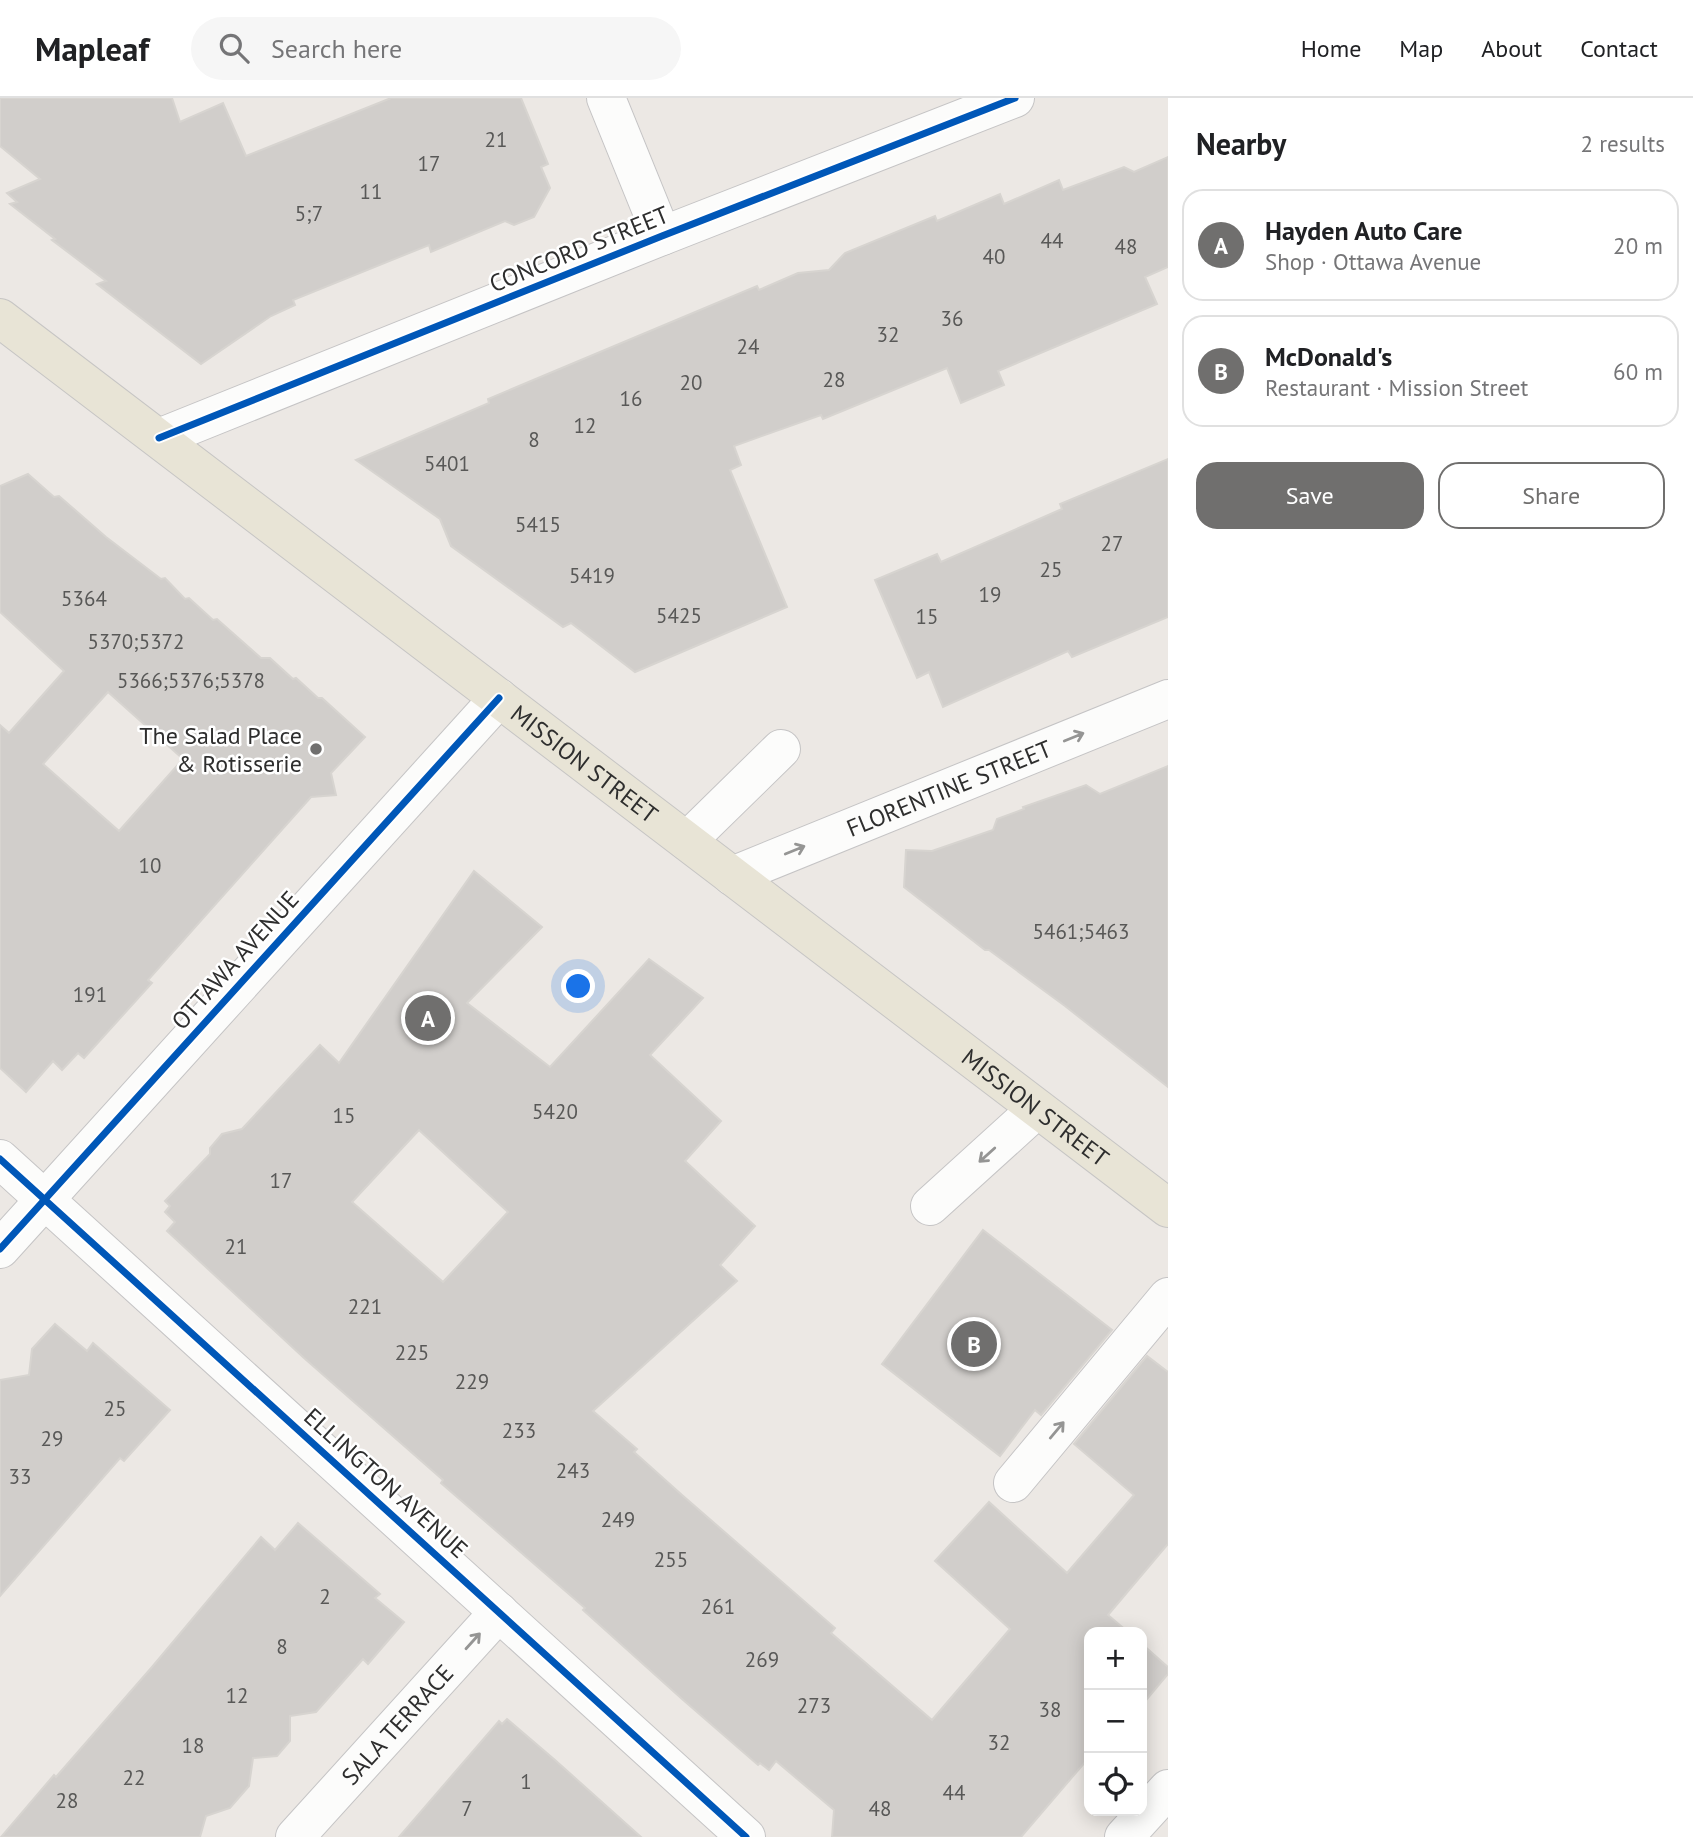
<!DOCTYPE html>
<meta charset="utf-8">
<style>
body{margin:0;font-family:"PT Sans",sans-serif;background:#f6f6f6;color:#202124}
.controls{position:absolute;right:21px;bottom:21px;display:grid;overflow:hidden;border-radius:14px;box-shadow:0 4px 18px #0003}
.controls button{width:63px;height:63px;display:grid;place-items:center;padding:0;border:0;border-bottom:2px solid #e0e0e0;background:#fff;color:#202124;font:35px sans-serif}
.you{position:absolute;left:579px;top:889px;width:24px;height:24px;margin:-18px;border:5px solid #fff;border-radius:50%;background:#1a73e8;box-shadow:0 0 0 10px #1a73e833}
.badge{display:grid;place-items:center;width:46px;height:46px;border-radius:50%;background:#706f6e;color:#fff;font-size:23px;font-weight:700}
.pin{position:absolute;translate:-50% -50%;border:4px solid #fff;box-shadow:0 2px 7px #0006}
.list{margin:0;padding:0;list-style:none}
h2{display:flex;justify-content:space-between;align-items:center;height:91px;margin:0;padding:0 28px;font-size:30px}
h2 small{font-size:23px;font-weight:400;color:#757577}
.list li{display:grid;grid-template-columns:46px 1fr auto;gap:21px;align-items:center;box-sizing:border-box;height:112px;margin:0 14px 14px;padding:0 14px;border:2px solid #e0e0e0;border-radius:21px}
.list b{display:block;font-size:26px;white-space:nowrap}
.list p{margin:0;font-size:23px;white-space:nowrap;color:#757577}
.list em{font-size:23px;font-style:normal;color:#757577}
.actions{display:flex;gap:14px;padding:21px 28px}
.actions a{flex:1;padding:16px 0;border:2px solid #706f6e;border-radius:21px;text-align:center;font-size:24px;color:#706f6e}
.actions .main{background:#706f6e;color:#fff}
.icon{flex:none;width:38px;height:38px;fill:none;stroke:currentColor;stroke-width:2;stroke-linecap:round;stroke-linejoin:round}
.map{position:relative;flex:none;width:1168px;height:1739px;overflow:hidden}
header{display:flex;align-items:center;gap:42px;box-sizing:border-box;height:98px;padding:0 35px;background:#fff;border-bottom:2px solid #e0e0e0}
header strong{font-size:33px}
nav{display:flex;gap:38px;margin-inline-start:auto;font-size:24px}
.search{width:490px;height:63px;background:#f6f6f6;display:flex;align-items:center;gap:18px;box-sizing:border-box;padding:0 24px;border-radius:38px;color:#757577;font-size:26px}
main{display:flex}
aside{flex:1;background:#fff}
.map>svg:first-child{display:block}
.building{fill:#d1cecb;stroke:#d7d4d0;stroke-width:2;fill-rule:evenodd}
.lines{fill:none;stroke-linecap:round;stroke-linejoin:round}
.minor-casing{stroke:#c5c4c5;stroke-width:40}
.major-casing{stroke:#c6c5c4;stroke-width:40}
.minor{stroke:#fcfcfb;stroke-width:38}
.major{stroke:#e8e4d6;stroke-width:38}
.cycleway-casing{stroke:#fff;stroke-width:11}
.cycleway{stroke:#0057b8;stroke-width:7}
.oneway{stroke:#959594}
.poi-dot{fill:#706f6e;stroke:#fff;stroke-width:2.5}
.labels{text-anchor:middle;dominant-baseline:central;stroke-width:5;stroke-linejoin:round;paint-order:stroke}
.number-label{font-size:21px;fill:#585857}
.street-label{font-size:24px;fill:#2e2e2e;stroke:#fff}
.poi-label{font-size:24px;fill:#2e2e2e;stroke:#fff;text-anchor:end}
</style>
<header>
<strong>Mapleaf</strong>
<div class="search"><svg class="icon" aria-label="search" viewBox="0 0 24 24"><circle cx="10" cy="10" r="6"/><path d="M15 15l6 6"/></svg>Search here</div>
<nav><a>Home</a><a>Map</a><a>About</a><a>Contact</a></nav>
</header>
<main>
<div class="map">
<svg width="1168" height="1739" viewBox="0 0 1168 1739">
<rect width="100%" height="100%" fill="#ece8e4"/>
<g class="building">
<polygon points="0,0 172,0 180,24 223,5 246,58 391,0 521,0 548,66 541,69 550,90 534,119 514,127 505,123 431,154 429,147 293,202 295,207 271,218 201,266 97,186 106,183 52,142 55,141 10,106 17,104 7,95 40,81 0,48"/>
<polygon points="1168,59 1168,169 1145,179 1157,206 998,273 1004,287 961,305 947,270 823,321 821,317 734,348 741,367 730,372 787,509 635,574 571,525 563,529 451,448 440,421 356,362 489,305 488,301 519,288 757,188 759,192 798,175 829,172 845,155 935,118 937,123 1000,96 1004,106 1059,82 1063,92 1124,69 1134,74"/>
<polygon points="1168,361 1168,519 1072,559 1068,553 943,609 929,574 917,580 875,482 937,456 941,464 1062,411 1060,406"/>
<path d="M28,376L54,399L59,398L106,439L161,481L165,480L185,501L189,500L213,522L217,521L261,560H270L293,581L296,580L318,600H322L365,639L331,675L336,697L311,699L148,882L152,885L84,960L78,955L62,972L53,963L26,994L0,970V627L9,635L64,573L0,514V388ZM108,594L183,661L119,733L43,666Z"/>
<polygon points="1168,668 1168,989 1065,908 989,852 985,852 904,789 906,752 932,753 993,732 997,721 1024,711 1023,709 1086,687 1100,696"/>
<path d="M474,773L542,829L467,905L550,969L649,861L703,900L650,957L721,1023L685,1063L755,1128L720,1167L737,1183L593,1313L637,1351L634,1354L682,1397L835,1530L831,1535L932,1622L1010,1531L935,1463L989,1404L1067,1475L1134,1397L1074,1346L1147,1258L1168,1274V1446L1108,1517L1128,1534H1089V1665L1086,1663L1021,1739H832L834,1712L776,1663L769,1672L760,1665L758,1667L682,1601L583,1512L585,1510L441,1385L443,1382L304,1260L167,1133L175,1124L165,1114L170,1108L165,1103L210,1056V1050L222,1036L242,1031L320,947L339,965ZM419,1032L508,1114L443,1184L352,1104Z"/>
<polygon points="983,1132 1112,1232 1041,1317 1035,1312 1000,1358 882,1266"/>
<polygon points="55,1226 87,1253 93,1245 170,1312 124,1363 120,1360 0,1498 0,1282 29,1277 32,1251"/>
<polygon points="298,1425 380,1496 375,1500 404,1524 368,1566 363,1561 316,1614 290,1618 290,1643 277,1658 253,1660 249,1688 230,1710 206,1718 200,1739 1,1739 54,1677 56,1679 152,1569 261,1439 275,1452"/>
<polygon points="1142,1546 1168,1569 1168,1576 1142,1607"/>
<polygon points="507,1621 555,1662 641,1739 399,1739 499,1623 502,1626"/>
</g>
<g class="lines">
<defs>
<g id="minor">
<polyline points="606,0 662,138"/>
<polyline points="159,340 662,138 1015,0"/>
<polyline points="687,743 781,651"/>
<path id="s1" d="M732,778L1168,601"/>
<polyline points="0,1061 746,1739"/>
<polyline points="930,1108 1037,1011"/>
<polyline points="0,1151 499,600"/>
<polyline points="1013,1385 1168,1199"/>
<path id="s2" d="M295,1739L499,1514"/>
<polyline points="1124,1739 1168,1691"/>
</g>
<g id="major">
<path id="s3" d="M0,220L1168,1110"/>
</g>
</defs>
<use href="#minor" class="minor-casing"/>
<use href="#major" class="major-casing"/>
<use href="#minor" class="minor"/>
<use href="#major" class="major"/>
<defs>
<g id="cycleway">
<polyline points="159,340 662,138 1015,0"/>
<polyline points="0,1061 746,1739"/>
<polyline points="0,1151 499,600"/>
</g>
</defs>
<use href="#cycleway" class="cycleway-casing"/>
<use href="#cycleway" class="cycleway"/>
</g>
<defs><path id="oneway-shaft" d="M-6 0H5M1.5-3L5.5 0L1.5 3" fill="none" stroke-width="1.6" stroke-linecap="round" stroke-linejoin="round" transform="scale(1.75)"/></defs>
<g class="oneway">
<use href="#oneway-shaft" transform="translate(1074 639) rotate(-22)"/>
<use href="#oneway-shaft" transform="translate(795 752) rotate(-22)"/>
<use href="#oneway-shaft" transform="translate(987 1057) rotate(138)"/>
<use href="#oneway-shaft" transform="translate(1057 1332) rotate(-50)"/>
<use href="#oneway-shaft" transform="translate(473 1543) rotate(-48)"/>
</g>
<circle class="poi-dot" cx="316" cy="651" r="7"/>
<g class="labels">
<g class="number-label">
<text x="496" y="41">21</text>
<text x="429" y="65">17</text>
<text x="371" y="93">11</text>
<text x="309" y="115">5;7</text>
<text x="1052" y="142">44</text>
<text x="1126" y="148">48</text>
<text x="994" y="158">40</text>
<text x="952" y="220">36</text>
<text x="888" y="236">32</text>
<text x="748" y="248">24</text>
<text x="834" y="281">28</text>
<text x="691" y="284">20</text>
<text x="631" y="300">16</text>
<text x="585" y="327">12</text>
<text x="534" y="341">8</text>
<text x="447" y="365">5401</text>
<text x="538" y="426">5415</text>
<text x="1112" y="445">27</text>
<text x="1051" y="471">25</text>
<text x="592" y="477">5419</text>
<text x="990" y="496">19</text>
<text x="84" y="500">5364</text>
<text x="679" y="517">5425</text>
<text x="927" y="518">15</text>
<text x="136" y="543">5370;5372</text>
<text x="191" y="582">5366;5376;5378</text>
<text x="150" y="767">10</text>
<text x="1081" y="833">5461;5463</text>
<text x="90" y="896">191</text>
<text x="555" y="1013">5420</text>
<text x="344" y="1017">15</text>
<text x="281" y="1082">17</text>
<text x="236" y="1148">21</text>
<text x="365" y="1208">221</text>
<text x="412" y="1254">225</text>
<text x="472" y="1283">229</text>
<text x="115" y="1310">25</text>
<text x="519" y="1332">233</text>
<text x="52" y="1340">29</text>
<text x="573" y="1372">243</text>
<text x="20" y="1378">33</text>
<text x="618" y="1421">249</text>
<text x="671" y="1461">255</text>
<text x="325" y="1498">2</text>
<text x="718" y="1508">261</text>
<text x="282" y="1548">8</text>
<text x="762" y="1561">269</text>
<text x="237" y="1597">12</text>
<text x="814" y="1607">273</text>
<text x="1050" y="1611">38</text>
<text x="999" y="1644">32</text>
<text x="193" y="1647">18</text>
<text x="134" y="1679">22</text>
<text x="526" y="1683">1</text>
<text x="954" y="1694">44</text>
<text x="67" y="1702">28</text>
<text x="467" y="1710">7</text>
<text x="880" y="1710">48</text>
</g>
<g class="street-label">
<text transform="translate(579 151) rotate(-22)">CONCORD STREET</text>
<text stroke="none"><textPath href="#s3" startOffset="735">MISSION STREET</textPath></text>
<text stroke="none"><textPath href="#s1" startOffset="234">FLORENTINE STREET</textPath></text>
<text transform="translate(235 862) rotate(-48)">OTTAWA AVENUE</text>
<text stroke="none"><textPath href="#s3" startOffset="1302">MISSION STREET</textPath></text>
<text transform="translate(386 1385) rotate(42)">ELLINGTON AVENUE</text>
<text stroke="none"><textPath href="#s2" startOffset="152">SALA TERRACE</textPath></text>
</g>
<g class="poi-label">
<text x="302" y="637">The Salad Place<tspan x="302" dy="28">&amp; Rotisserie</tspan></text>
</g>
</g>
</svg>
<div class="controls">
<button>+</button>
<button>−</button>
<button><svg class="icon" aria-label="locate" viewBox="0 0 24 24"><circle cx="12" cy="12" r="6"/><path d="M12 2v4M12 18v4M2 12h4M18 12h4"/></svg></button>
</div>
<div class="you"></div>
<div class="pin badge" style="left:428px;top:920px">A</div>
<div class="pin badge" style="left:974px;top:1246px">B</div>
</div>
<aside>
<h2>Nearby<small>2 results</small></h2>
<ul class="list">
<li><span class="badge">A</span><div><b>Hayden Auto Care</b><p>Shop · Ottawa Avenue</p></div><em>20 m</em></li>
<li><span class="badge">B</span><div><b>McDonald's</b><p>Restaurant · Mission Street</p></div><em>60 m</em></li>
</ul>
<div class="actions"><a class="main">Save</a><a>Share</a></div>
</aside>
</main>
